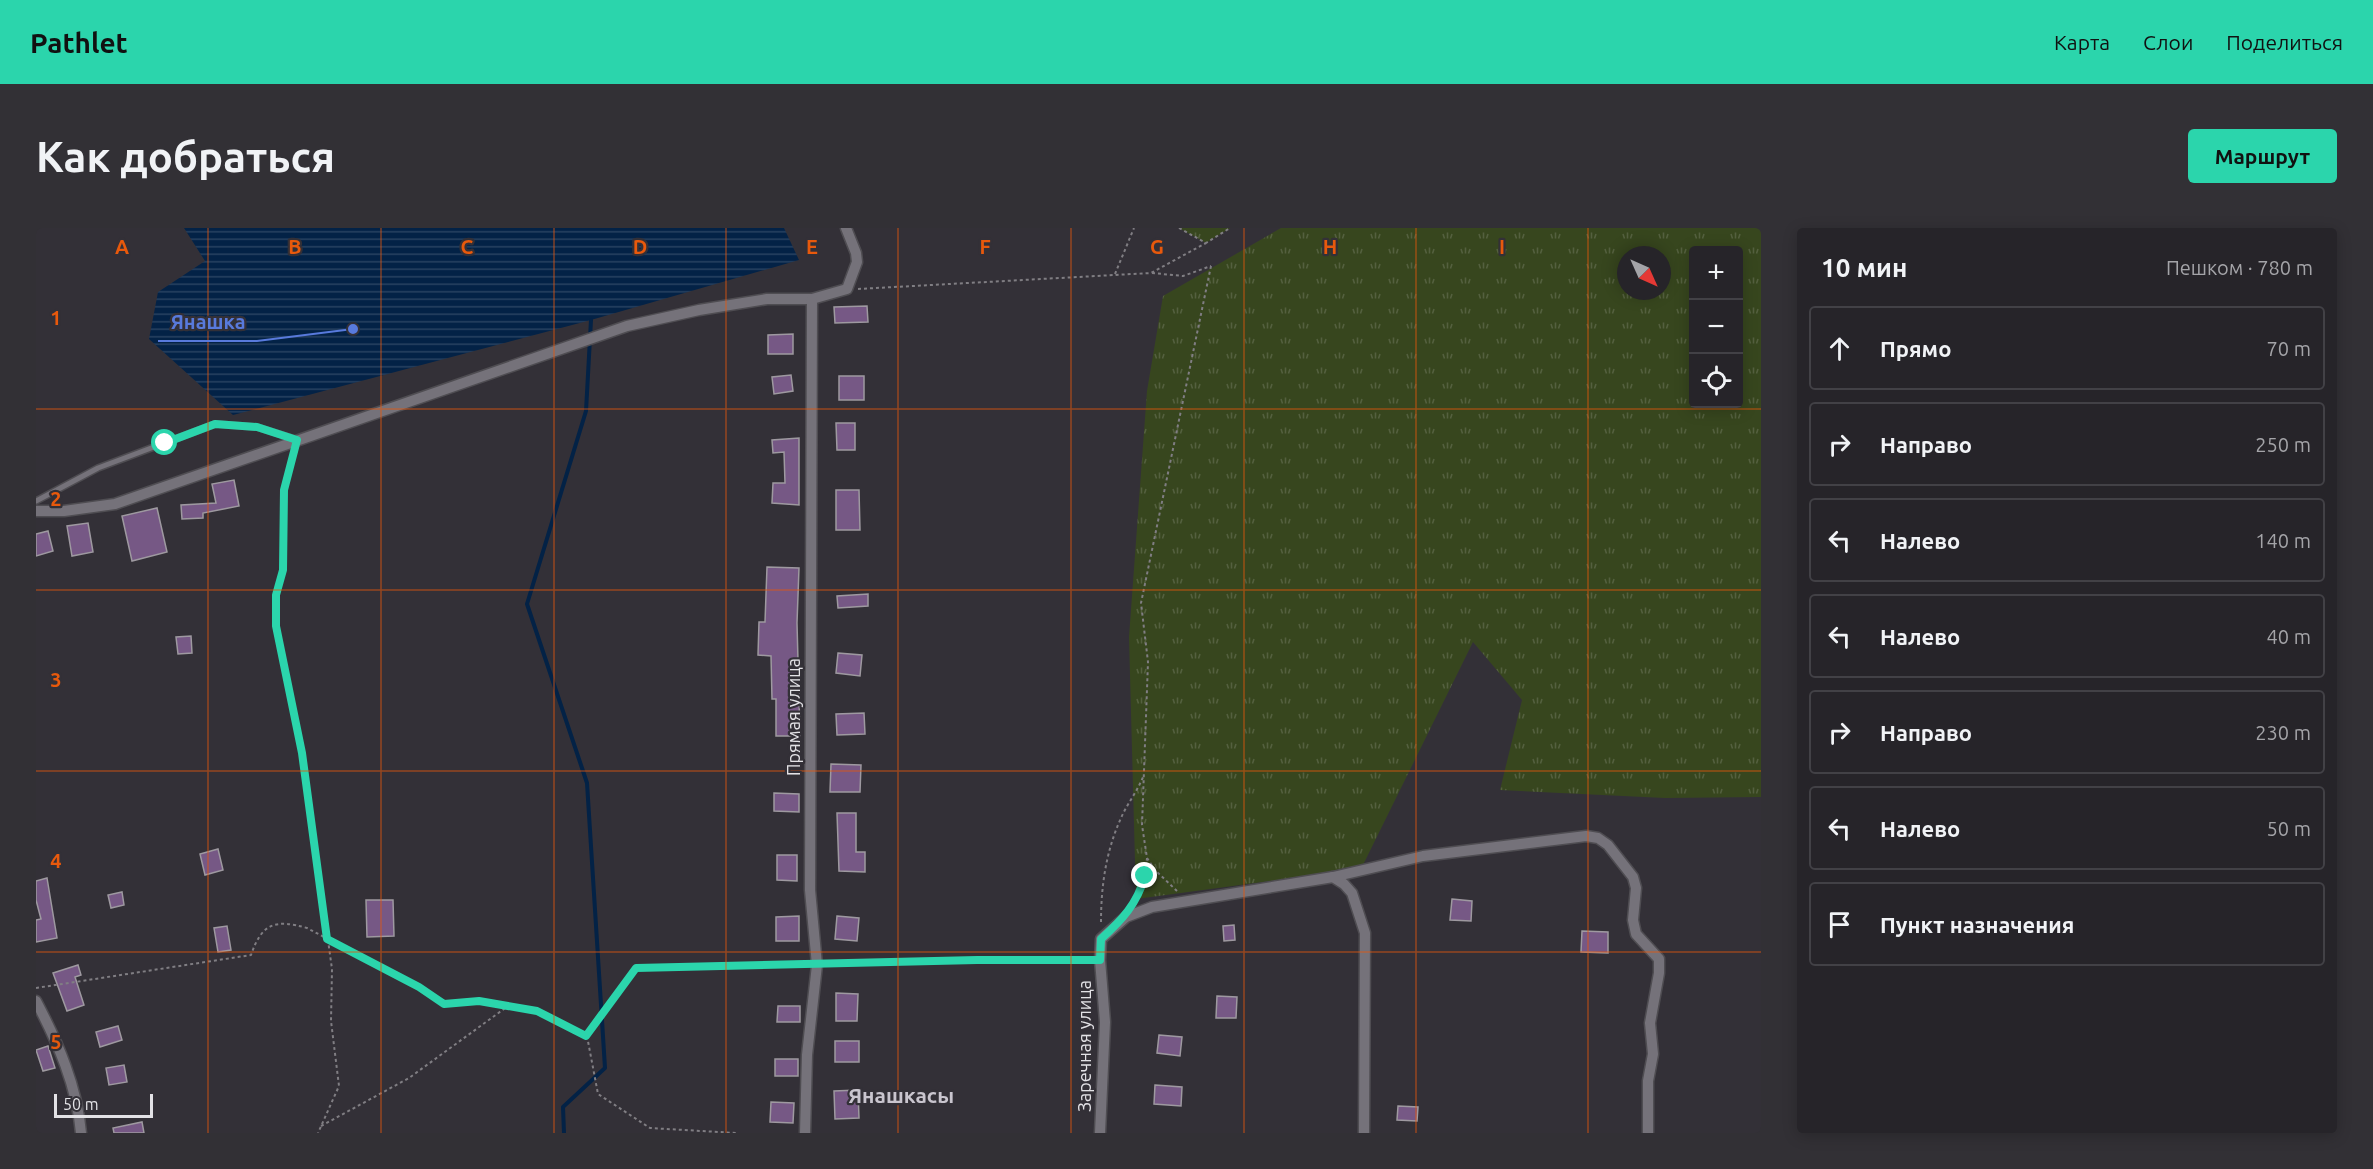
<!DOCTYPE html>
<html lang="ru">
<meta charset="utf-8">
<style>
body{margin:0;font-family:Ubuntu,sans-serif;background:#323035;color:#f1f3f6}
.controls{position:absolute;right:18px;top:18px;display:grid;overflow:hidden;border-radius:6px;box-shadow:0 3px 15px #0003}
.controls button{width:54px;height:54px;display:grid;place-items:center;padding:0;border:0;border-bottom:2px solid #424146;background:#262429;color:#f1f3f6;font:30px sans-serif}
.compass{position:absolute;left:1581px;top:18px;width:54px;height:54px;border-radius:50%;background:#262429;box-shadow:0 3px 15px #0003;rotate:135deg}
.scale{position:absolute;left:18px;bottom:15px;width:99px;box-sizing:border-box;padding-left:6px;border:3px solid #e3e2e6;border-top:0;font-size:16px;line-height:21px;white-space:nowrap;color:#e3e2e6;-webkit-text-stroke:4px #333037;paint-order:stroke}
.stop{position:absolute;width:18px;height:18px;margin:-14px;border:4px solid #2bd5ac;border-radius:50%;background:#fff}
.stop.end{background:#2bd5ac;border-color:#fff;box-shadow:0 2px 6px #0008}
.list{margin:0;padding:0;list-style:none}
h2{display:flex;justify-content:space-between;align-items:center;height:78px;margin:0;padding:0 24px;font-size:26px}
h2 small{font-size:20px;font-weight:400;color:#a4a4a8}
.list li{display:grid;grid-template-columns:39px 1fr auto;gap:18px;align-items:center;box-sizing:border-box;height:84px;margin:0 12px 12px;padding:0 12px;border:2px solid #424146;border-radius:6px}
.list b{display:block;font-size:22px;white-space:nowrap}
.list em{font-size:20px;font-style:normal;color:#a4a4a8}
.icon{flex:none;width:33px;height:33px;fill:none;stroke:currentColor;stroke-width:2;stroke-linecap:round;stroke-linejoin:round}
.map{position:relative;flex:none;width:1725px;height:905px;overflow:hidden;border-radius:6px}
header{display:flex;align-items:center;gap:36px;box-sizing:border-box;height:84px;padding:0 30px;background:#2bd5ac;color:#111}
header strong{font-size:28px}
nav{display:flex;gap:33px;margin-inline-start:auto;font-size:21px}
.intro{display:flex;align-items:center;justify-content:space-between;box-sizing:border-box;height:144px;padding:0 36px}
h1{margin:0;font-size:42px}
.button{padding:15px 27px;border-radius:6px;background:#2bd5ac;color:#111;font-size:21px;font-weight:700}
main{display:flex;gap:36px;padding:0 36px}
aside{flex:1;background:#262429;border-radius:6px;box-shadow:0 3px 15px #0003}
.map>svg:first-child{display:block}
.grass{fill:url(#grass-tufts);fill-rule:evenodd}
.water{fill:url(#water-rules)}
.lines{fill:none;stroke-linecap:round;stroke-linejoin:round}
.stream{stroke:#032246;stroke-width:4}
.building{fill:#765885;stroke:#9e99a0;stroke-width:1.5}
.service-casing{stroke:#4f4d52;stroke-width:8}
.minor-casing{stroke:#4f4d52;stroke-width:13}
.path{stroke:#807e83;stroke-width:2;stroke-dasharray:3 3;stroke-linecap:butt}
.service{stroke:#75727a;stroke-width:5}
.minor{stroke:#75727a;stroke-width:10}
.route{stroke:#2bd5ac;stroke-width:8}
.grid{fill:none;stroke:#e8590c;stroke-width:1.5;stroke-opacity:0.55}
.labels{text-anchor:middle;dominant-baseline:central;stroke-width:4.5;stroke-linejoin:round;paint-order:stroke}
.street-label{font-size:18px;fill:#e3e2e6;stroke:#333037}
.quarter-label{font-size:21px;font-weight:bold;fill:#c9c5ce;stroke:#333037}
.grid-label{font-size:20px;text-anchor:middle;font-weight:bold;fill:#e8590c;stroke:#333037;stroke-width:4.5;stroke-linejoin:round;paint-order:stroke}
.leader{fill:none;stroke:#587adc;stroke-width:2}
.callout-dot{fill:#587adc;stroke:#333037;stroke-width:2}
.callout-label{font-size:20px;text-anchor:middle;font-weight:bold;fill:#587adc;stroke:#333037;stroke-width:4.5;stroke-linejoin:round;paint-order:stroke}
</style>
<header>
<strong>Pathlet</strong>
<nav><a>Карта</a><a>Слои</a><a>Поделиться</a></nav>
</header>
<div class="intro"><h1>Как добраться</h1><a class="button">Маршрут</a></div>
<main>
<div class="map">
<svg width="1725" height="905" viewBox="0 0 1725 905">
<defs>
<pattern id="grass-tufts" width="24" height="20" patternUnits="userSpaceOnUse" patternTransform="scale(1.5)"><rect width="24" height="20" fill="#37461e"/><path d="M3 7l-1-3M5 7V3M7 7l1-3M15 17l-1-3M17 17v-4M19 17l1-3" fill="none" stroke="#54603f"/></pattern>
<pattern id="water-rules" width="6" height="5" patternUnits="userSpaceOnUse" patternTransform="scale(1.5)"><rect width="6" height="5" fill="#032246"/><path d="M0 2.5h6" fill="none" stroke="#284261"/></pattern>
</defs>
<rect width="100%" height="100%" fill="#333037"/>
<g class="grass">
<polygon points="1143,0 1194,0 1170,15"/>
<path d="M1245,0H1725V569L1629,570L1464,562L1486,472L1437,414L1325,641L1100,671L1093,409L1111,163L1127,68ZM1658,22H1702V176H1658ZM1590,27H1626V63H1590Z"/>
</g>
<polygon class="water" points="148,0 748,0 763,32 555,92 197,187 113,111 122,64 169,33"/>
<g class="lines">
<polyline class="stream" points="528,905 527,879 569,840 551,555 491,376 550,183 555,92"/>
</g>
<g class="building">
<polygon points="831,78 832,94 799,95 798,79"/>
<polygon points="757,106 757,126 732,126 732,107"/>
<polygon points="755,147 757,163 738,166 736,149"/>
<rect x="803" y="148" width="25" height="24"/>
<polygon points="800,195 819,195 819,222 801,222"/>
<polygon points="763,210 763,277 736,275 737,255 749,255 748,224 737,225 736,212"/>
<polygon points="198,252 203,278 167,285 167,290 146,291 145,277 180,275 176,256"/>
<polygon points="800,262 823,262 824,302 800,302"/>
<polygon points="121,280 131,324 96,333 86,288"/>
<polygon points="52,295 57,324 36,328 31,298"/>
<polygon points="12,303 17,323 0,328 0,306"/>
<polygon points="731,339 763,340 761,395 764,508 740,508 740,471 736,471 735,428 722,427 723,394 729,394"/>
<polygon points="832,366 832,378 802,380 801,368"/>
<polygon points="155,408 156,425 142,426 140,409"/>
<polygon points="802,425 826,427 824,448 800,445"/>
<polygon points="828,485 829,506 801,507 800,486"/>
<polygon points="795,536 825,537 824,564 794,564"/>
<polygon points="738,565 763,566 763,584 738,583"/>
<polygon points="801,585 820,585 820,624 829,624 829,644 803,643"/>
<polygon points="182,621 187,642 169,647 164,626"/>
<polygon points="741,627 761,627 761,653 741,652"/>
<polygon points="11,650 21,710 0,714 0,692 5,691 0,672 0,653"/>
<polygon points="86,664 88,677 75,680 72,667"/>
<polygon points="1416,671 1436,673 1435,693 1414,692"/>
<polygon points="330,672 357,672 358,708 331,709"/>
<polygon points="763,688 763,713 740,713 740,689"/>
<polygon points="801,688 823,690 821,713 799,711"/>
<polygon points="1198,697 1199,712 1188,713 1187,698"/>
<polygon points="191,698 195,722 182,724 178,700"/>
<polygon points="1546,703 1572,704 1572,725 1545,724"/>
<polygon points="42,737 45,747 39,749 48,777 31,783 17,745"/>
<polygon points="800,765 822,766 821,793 800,793"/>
<polygon points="1181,768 1201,769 1200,790 1180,790"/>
<polygon points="742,778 764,778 764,794 741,794"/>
<polygon points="82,798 86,812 64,819 60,804"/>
<polygon points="1123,807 1146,809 1144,828 1121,825"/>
<rect x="799" y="813" width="24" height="21"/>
<polygon points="12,818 19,840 7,843 0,822"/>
<rect x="739" y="831" width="23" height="17"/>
<polygon points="88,837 91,854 73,857 70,840"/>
<polygon points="1119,857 1146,859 1145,878 1118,876"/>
<polygon points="822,862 823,890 799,891 798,863"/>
<polygon points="735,874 758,875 757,895 734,894"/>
<polygon points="1362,878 1382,879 1381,893 1361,892"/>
<polygon points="106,894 108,905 78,905 77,900"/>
</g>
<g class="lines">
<defs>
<polyline id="service" points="0,273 62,240 179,196 221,199 259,211"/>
<g id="minor">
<polyline points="0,283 28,283 79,276 591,98 663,82 731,71 776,71 811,61 821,34 820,25 810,0"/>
<polyline points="1297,649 1308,656 1316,665 1329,705 1328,905"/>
<path d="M0,773C22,815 41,858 45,905"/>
<polyline points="769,905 771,827 781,737 774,662 776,71"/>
<polyline points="1064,905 1069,794 1064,732 1065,711 1090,689 1116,679 1297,649 1387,628 1550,608 1562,610 1572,617 1597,649 1600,660 1597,692 1600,706 1623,731 1623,745 1614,795 1617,826 1612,853 1612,905"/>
</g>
</defs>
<use href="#service" class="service-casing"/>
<use href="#minor" class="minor-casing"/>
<g class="path">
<polyline points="1143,0 1170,15 1194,0"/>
<polyline points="1116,45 1147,48 1175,38"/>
<polyline points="1079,46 1098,0"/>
<polyline points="822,61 1115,45 1170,15"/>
<polyline points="257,226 248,262 247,342 240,367 240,398 266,525 296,741 295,793 303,858 282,905"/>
<polyline points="1141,663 1119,642 1111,630 1106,597 1112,434 1105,375 1175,38"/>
<polyline points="1100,673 1109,648 1111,630"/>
<path d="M1065,694C1065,658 1070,623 1085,590C1091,576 1101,564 1107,549"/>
<polyline points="791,736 941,732 1053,732"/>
<path d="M0,760L215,727C226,695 239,691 271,700L383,759L408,776L443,773L501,783L551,808L600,740L771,737"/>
<polyline points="551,808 562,866 614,900 700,905"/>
<polyline points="285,898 373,850 472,778"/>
</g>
<use href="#service" class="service"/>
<use href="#minor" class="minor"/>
</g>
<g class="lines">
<path class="route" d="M129,215L179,196L221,199L261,212L248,262L247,342L240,367V398L266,525L291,711L383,759L408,776L443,773L501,783L550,808L600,740L941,732H1064L1065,711C1086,692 1101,676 1109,648"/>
</g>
<path class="grid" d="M172,0V905M345,0V905M518,0V905M690,0V905M862,0V905M1035,0V905M1208,0V905M1380,0V905M1552,0V905M0,181H1725M0,362H1725M0,543H1725M0,724H1725"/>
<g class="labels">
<g class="street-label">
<text transform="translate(757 489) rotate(-90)">Прямая улица</text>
<text transform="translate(1048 818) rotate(-90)">Заречная улица</text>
</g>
<g class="quarter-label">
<text x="865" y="867">Янашкасы</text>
</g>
</g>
<g class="grid-label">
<text x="86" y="26">A</text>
<text x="259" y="26">B</text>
<text x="431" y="26">C</text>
<text x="604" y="26">D</text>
<text x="776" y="26">E</text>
<text x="949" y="26">F</text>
<text x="1121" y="26">G</text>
<text x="1294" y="26">H</text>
<text x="1466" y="26">I</text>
<text x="20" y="97">1</text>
<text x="20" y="278">2</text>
<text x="20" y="459">3</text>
<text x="20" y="640">4</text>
<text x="20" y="821">5</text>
</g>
<path class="leader" d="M317 101L221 113H122"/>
<circle class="callout-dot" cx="317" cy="101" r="6"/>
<g class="callout-label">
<text x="172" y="101">Янашка</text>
</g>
</svg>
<div class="controls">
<button>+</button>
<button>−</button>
<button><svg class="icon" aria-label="locate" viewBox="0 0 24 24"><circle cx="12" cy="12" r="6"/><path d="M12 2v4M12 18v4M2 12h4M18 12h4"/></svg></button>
</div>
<svg class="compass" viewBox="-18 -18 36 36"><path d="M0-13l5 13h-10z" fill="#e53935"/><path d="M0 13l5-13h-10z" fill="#a4a4a8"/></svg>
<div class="scale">50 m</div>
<div class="stop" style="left:129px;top:215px"></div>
<div class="stop end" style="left:1109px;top:648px"></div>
</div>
<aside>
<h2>10 мин<small>Пешком · 780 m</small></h2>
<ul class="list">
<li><svg class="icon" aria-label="ahead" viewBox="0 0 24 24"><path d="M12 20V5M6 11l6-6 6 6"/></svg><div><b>Прямо</b></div><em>70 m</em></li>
<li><svg class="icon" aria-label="right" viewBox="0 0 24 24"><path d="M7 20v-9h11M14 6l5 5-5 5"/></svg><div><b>Направо</b></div><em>250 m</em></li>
<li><svg class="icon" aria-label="left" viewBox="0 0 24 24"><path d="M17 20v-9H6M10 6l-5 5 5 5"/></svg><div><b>Налево</b></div><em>140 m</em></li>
<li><svg class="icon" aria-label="left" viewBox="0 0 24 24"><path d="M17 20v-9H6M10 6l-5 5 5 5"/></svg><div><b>Налево</b></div><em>40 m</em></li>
<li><svg class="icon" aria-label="right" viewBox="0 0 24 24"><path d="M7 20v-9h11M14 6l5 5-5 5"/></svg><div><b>Направо</b></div><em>230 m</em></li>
<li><svg class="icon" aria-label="left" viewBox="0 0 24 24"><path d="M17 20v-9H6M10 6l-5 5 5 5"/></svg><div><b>Налево</b></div><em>50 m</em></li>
<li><svg class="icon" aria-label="arrive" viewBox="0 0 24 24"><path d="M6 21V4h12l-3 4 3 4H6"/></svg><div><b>Пункт назначения</b></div></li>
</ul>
</aside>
</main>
